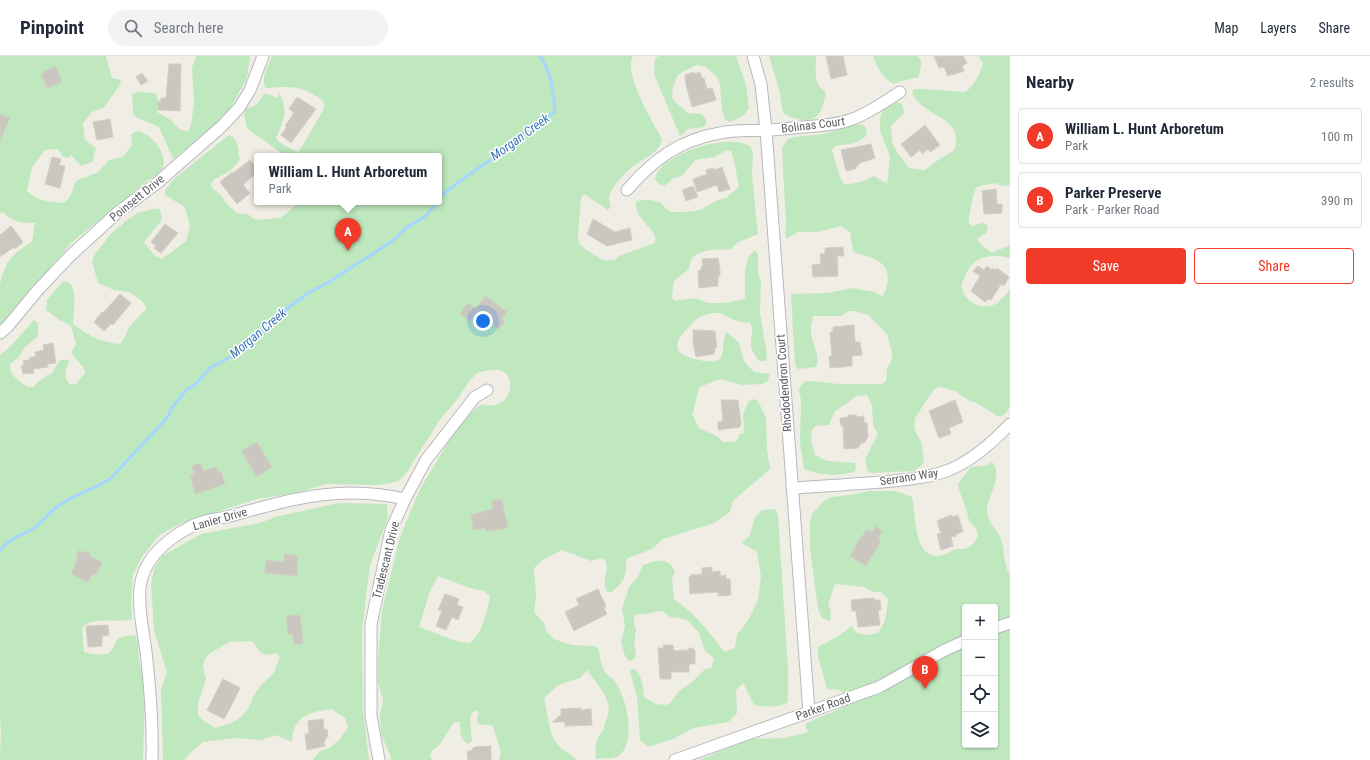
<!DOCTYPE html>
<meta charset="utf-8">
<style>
body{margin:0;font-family:"Roboto Condensed",sans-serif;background:#f2f2f3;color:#1f2937}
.controls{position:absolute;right:12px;bottom:12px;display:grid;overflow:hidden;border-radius:4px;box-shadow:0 1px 3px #0004}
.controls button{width:36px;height:36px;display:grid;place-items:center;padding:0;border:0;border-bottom:1px solid #e0e1e3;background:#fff;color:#1f2937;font:20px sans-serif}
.you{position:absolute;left:483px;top:265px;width:14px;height:14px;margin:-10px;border:3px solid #fff;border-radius:50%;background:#1a73e8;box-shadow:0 0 0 6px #1a73e833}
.badge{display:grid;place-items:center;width:26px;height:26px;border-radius:50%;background:#f13a28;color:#fff;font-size:13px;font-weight:700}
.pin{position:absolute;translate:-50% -33px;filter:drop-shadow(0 1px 2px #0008)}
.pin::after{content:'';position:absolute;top:21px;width:14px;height:12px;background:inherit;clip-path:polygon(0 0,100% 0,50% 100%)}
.popup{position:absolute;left:254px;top:97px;width:188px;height:52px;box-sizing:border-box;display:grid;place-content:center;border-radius:4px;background:#fff;filter:drop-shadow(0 1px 3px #0005);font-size:13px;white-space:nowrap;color:#747a83}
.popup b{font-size:15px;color:#1f2937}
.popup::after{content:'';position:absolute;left:50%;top:100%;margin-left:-8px;border:8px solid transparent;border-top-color:#fff}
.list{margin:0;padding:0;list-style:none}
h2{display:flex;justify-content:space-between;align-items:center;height:52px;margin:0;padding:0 16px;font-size:17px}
h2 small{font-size:13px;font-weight:400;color:#747a83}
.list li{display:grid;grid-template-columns:26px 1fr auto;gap:12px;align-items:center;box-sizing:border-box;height:56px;margin:0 8px 8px;padding:0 8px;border:1px solid #e0e1e3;border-radius:4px}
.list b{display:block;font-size:15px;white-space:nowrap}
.list p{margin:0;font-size:13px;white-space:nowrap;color:#747a83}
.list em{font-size:13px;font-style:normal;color:#747a83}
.actions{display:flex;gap:8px;padding:12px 16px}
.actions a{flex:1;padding:9px 0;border:1px solid #f13a28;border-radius:4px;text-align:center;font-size:14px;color:#f13a28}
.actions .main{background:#f13a28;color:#fff}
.icon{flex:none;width:22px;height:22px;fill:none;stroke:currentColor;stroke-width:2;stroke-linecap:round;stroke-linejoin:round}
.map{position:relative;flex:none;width:1010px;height:704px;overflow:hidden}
header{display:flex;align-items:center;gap:24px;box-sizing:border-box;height:56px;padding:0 20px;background:#fff;border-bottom:1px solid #e0e1e3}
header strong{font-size:19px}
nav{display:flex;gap:22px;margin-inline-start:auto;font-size:14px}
.search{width:280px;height:36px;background:#f2f2f3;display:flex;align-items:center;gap:10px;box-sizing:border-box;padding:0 14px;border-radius:22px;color:#747a83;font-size:15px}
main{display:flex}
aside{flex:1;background:#fff}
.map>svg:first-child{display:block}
.green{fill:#bfe8bf;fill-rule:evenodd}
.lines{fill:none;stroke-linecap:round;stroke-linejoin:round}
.stream{stroke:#a4d6ff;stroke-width:3}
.building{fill:#cac7c1;stroke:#d4cfc2}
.street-casing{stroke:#b6babe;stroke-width:13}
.street{stroke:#fff;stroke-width:11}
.labels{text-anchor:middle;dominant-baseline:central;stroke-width:3;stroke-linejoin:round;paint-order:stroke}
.street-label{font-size:12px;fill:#5c6065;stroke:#fff}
.water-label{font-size:13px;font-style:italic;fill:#3b76b6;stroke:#fff}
</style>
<header>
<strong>Pinpoint</strong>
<div class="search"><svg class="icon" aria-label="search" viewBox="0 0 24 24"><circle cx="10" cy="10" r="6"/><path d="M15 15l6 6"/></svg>Search here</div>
<nav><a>Map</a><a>Layers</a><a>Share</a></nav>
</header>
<main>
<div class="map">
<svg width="1010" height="704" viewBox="0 0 1010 704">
<rect width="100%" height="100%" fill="#efede4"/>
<g class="green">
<path d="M0,0H106L112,22L121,24C120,33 109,41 105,51L92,56L83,67L85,84L96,92L93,101L94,105L81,110L71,99L68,102L63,101L58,93L45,94L32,111L27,135C36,145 51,146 64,147L70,141L76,125L98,116L109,104L123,101L132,89L131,80L134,76C137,76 141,75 143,77C154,81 167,99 163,111C161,118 152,122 147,125L71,187L2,269H0V228C5,206 13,197 32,186L35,167C22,167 14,167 4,157H0Z"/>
<polygon points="196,0 250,0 247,22 228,56 196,86 173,103 159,71 136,61 133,58 132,38 136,36 156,37 158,46 157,56 171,64 179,73 188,76 191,69 194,47 192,12"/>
<path d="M272,0H633C623,18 653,66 662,83C660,96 647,101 638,107C628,113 612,129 609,141C609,144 610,147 611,150L608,154L584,138L581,142L578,178L579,187L586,194L603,204H614L619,200L654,187L656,184C655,172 634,162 636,146L640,144H650L659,146L670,156H685L700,154L716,145L726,142L739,131C736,119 736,107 731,95L727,94L714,101L695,104L682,120L674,122L664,130L658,127L655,123C659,98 731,75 751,91L753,100L752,119L758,178L737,187L730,194C720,193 696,193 691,204C690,207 689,210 689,213L674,225L672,241L674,245L696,242L708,247H725L741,244L745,242V215L747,206L748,201L755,194L758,198V216L761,226L760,256L767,300L766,305H759C756,301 752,296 751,290C750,282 755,274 750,267C744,266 737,266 732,263C727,261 721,256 715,257C710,257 702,259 698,262C693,266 680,280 678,285C677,288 677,292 678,294C682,302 711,308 718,304C726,300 721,283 727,276L739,287L744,305L750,312L755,316L770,318L767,326L762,328L742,329L720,323L700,331C696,339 696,349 692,358L699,372L718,381L723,386H734L738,383L739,378L744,377L743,358L749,345L754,343L758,345L766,362L767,394L770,413L735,443L732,447L730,456L714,467L663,483L652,493L626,503C627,520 625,524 612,536H608C599,525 611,515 605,504L601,502L591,505L562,494L544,503L534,512L536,542L534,556L544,567L546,575L554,583L571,589L594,590L598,592C600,599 601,610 605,616C608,620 613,622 616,627C627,644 636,683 620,699C613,704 604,701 596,703C595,688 595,685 604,673C604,666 609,660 609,654C609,640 595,625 587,614L580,622L558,629L544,642C548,658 548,678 559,690C565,697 570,695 576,704H499C504,696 495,680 493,670L478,668L477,662L479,658L477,654L472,657L470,662L472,685L468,688C459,683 461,676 460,666H454L440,688L432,695L430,699L432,704H391L390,699L381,678L380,659L383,645L378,626V606L382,554L400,481L420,433L459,368L480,349C484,349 490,350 495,349C517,343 514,312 495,314C489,314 479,315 475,319C466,327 462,338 455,346C451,352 445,357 441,362C429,381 417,400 405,419L398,425L392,427L376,429L327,428L295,437L257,443L182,467L159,479L142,501L133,518L131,546L132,563C119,568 91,559 82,572L84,596C90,598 106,601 111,595C115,591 114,585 120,582C124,580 130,580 135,579L138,588L139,604L145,633L143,704H0C0,690 2,677 0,664V299L9,292L34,264L38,267V276L37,281L25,291L18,302L10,308C9,319 20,326 28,331H33L40,324L52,317L60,304H70C66,313 62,320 70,328H76L85,317L84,312L71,297L76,288L71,270L61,265L46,254L47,244L63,225C80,225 73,256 73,268C90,280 97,285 119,288L123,285L129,271L147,252L141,244L129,236L114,234L98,227L92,205L95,198L110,179L128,163L140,156L159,152L162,160L161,165L144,186L154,199L162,203L186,185L190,170L185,151L165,139V134L174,123L229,79C239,82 238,94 240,104L230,115L213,124L211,129L213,133L221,139L226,147L237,157L247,158L256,164L280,162L288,156L299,146H439V100H285L247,72L244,59L246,53L256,49L264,38H268L278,42L279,37C289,57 284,63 276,82L279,86L298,97L323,55L324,49L323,45C303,29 290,30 266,32C260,23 268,10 272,0ZM438,520L470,532L484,535L490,540C487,555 483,577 470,587L456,585L419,571L430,535Z"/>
<path d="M659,0H736L746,29L749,52C743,61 739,63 729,66L725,63L722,53L720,28L718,22L706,11L697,9L682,16L678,19L673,30L672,40L674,45L688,57L702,58L707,66L704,71L688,73L680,80L654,18L655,2Z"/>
<path d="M769,0H816C816,8 815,18 817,26C818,31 824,33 826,38C824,44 822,54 818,59C811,68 791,63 783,57L779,33Z"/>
<path d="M873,0H917C924,5 920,13 919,21C910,24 903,23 894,28C881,21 878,13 873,0Z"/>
<path d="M978,0H1010V129L1001,130L996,127C991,128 982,129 977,131C974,133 968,163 969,168L973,170L982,167L986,168L988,173L986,177L977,183L980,188L992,197L1010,189V202C1005,202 999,199 994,200C972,201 968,212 961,230C964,238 965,242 973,247C990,256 1000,247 1010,233V351L1006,357L1002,360H997L977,347L968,344L955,335L940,331L934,333L915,362L914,372L921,386L924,404L922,409L914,415L872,417L867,415L865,403L878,378L873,369L872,349L867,339L857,340L835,355L829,369L816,370L812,373L811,384L815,399L827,405L855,407L856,412L854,416C837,420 820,420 804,413L800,387L801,345L799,334L801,329L806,325H811L839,328H882L886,325L887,313L892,303V297L887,278L868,259L854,255H849L841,260H813C812,265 810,271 811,276C812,288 821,299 816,311L798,313L795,309L791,238L828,237L852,232L874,236L882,240C887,234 887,231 888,223C888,203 868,201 853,196L850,176L840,170L818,176H798L786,183L785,178L786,168L782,92L788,83L794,81L824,78L854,69H864L866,73L867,78C859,89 847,88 835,90L832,94L841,124L844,128C856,128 863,126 874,120L886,127L888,123L890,100L880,75V61L884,53L897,46L902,48L904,57L891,70L892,87L897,96L909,112L925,114C933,108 940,102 948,98C951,97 954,95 955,92C956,90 956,86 956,83C957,60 916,57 912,35L916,33H921L965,36C973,32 981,16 983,7Z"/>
<path d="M992,406C1004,419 988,439 987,453C986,464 997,474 1001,483C1005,494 1003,509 1010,519V704H699L751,683L784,682L808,676L805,668L855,646L840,634L827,633L818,600V591C830,584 841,580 851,570L857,577L868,579L878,577C886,567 887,556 888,543L881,536H872L864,531L835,528L828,548L831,556L830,565L822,562L818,553L810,491V467L812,458L824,445L832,441L850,439L870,435H896L912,441C916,458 913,502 939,500C943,500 949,496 953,494C957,492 961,494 965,493C972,491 975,486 978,480L976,472L969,465C967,451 960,441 958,428L971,411L985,410ZM965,551H995V689H965Z"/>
<path d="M339,447L387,448L388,462L370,509L362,575L363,656L369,704H313L320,695L330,692L339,684L348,672L345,662L331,653C317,655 302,657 295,671C293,675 292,681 292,686L275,679L262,684L236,682L203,686L185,702V704H163L161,633L167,616L154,575L151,529L154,513L162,500L201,478L260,467L275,461ZM252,585L261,597L268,599L277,597L280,601C278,606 276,611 274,616C270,622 263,626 259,632C254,638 252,644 249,651C242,664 228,669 215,672L201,663L198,659V647L206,624L203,610L205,603L209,598L229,586Z"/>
<path d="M775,453L778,459L788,614V646C779,652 764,651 754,649L743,627L736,634L737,657L728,666L693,672L673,683L648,691L640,684L637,641L630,615L634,612C642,620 643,629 644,641L656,648L666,649L670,647L679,635L691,627L705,613L711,612L714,602L705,595L699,577L688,565L680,562L670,561L662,555H657L652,557L634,559V568L636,574L634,588L636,597L635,602L631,605L628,604L625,600L621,586L625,570L622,553L629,531L639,519L643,509C657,505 666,500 675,515L672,522L674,543C695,558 710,576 724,596L735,592L737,579L749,563L758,544L761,521L757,496L742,487L750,479L755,461L762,454Z"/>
</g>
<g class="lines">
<g class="stream">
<path d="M439,142C456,126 477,114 496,100C516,85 533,68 555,56C553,34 552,19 540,0"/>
<path d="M0,495C9,482 20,480 33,473C42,467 49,456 58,450C74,439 94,433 110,423L167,362L172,352L186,334L196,328L210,312L232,300L257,281L277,260L308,237L329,226L391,186L406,172L427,159L436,146"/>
</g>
</g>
<g class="building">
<polygon points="826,0 843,0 847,19 831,23"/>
<polygon points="934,0 963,0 967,7 962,10 964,15 953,19 952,18 948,20 944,11 939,12"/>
<polygon points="169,8 181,8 180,55 158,54 158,45 161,45 161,42 166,42"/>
<polygon points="56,10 62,26 47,32 41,18 44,17 43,16"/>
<polygon points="694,16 694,18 700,16 702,22 704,22 707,33 712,32 716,44 692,51 686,29 685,19"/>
<polygon points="142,17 148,25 141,29 136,21"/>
<polygon points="297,41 316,53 291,87 281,79 287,71 285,70 294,57 289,53"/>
<polygon points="0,58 10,62 0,84"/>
<polygon points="110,63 113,81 97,84 93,66"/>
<polygon points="925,69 940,89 930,96 928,93 922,98 920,94 911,101 901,88"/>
<polygon points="871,88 875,102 860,107 855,113 846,115 841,94"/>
<polygon points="52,101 61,103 59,109 65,110 60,132 45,128"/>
<polygon points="250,104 257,112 257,116 243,129 250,137 237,148 220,126 232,116 233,117"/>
<polygon points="722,111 730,133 719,136 717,129 697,136 693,123 707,118 706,114 713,112 714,114"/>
<polygon points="693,130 698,141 686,145 682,134"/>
<polygon points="996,133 997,148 1002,148 1002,157 984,158 982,135"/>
<polygon points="593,163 615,176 630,172 632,184 607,190 587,178"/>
<polygon points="165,168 178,177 161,197 154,192 156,190 151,186"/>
<polygon points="11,170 23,186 15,193 14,191 0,201 0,179"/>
<polygon points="843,191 844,200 837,200 838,220 813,221 812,209 821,208 820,198 825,198 825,192"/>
<polygon points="718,202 720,214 720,220 718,220 718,230 699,232 698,215 701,214 701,211 703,210 702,203"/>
<polygon points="978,210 984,214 987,210 992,214 993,212 996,214 997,212 1009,221 1004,230 1001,228 991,244 988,243 985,246 971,235 980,220 973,215"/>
<polygon points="120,238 131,247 113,269 111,268 104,275 94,266 102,256 103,257"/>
<polygon points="485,240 507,256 502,263 505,266 499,273 477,257 470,265 460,258 468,247 476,253"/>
<polygon points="854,269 855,286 860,286 862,299 852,300 852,310 830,312 829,300 832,300 830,276 833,276 833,271"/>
<polygon points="693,274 715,275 717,292 715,292 714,298 696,301 693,287"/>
<polygon points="53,287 56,307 47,308 48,311 33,313 34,317 23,318 21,310 24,310 23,305 29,304 29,302 36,300 35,296 44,294 43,289"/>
<polygon points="721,344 738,344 741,367 740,371 718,374 718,366 723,365"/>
<polygon points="955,344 963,366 949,372 951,378 939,382 929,355"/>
<polygon points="848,359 856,359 858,361 864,360 864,367 867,367 868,381 864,387 861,387 858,392 844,393 843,370 841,370 840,362 848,361"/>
<polygon points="257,386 272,411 257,421 241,395"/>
<polygon points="200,407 203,415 216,411 218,416 221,415 225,428 195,438 190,419 194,418 192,410"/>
<polygon points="502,443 508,472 486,475 485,472 473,474 471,459 493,453 492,445"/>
<polygon points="951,459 952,461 958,459 963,476 956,478 956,480 951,481 953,490 941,494 937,478 941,477 937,465"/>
<polygon points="876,470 882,475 878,482 881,485 866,510 850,500 862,479 862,481 867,473 872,476"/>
<polygon points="79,494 84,497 89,495 90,500 102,506 96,519 92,518 88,526 86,526 71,517 78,503 76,501"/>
<polygon points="284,498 298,500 297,520 265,517 266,504 284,506"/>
<polygon points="712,511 712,516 720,515 720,520 726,519 726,523 730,523 731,539 718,540 718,536 690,538 689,522 691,519 702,518 702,512"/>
<polygon points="598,533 606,550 604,552 607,558 574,575 565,556 579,549 576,543"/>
<polygon points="445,538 459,543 457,549 463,551 458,564 452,561 446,574 436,570 442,555 438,554"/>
<polygon points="874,542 875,544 880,544 881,554 878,554 880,569 858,571 856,555 852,555 851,544"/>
<polygon points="300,559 303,587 294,589 292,578 288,579 286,560"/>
<polygon points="108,569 109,579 102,580 102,590 88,591 86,570"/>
<polygon points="663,589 673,589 674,595 688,594 689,592 692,592 695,594 695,608 689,608 689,616 671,616 671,623 660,623 658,592 664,592"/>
<polygon points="223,623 240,632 228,656 224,663 207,654"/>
<polygon points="581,652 581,654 591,653 592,669 565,670 565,666 552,666 561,659 561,653"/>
<polygon points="323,663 324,674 327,673 328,681 326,681 326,684 324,685 325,690 307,694 305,678 309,677 308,665"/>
<polygon points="491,690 491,704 468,704 467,695 471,695 474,691"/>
</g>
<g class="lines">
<defs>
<g id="street">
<polyline points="753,0 761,28 766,74 809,656"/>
<path d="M627,134C653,104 679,84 720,77C735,74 750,75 765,74C778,74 790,72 802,71C818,70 835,69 850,64C868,58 884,46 900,36"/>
<polyline points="0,277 8,270 37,235 70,200 117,157 157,127 221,71 239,52 250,34 263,0"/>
<path d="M792,432C825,430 859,428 893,425C912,423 931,421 949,414C973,404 992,387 1010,368"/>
<polyline points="995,572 1010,567"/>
<path d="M152,704C153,668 150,631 146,595C143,575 138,553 140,532C143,502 167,483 192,470C203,464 218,463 230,460C270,449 310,437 351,437C370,437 387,439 405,443"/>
<polyline points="379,704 371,660 371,568 391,474 405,443 426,404 475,341 487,334"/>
<polyline points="675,704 879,631 945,594 965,585"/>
</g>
</defs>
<use href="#street" class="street-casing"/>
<use href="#street" class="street"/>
</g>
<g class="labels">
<g class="street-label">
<text transform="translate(813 69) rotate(-7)">Bolinas Court</text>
<text transform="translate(137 142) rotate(-39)">Poinsett Drive</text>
<text transform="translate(784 327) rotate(-94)">Rhododendron Court</text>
<text transform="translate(909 421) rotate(-9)">Serrano Way</text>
<text transform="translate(220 463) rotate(-16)">Lanier Drive</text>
<text transform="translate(386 504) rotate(-76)">Tradescant Drive</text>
<text transform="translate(823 651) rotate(-20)">Parker Road</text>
</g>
<g class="water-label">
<text transform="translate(520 81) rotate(-36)">Morgan Creek</text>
<text transform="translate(258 277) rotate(-40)">Morgan Creek</text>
</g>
</g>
</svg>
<div class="controls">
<button>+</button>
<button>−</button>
<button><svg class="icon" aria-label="locate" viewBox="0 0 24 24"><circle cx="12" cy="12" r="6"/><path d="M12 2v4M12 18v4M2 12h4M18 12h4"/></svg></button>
<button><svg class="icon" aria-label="layers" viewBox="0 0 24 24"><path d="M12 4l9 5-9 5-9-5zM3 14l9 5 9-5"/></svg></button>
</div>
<div class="you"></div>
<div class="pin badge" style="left:348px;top:195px">A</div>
<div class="popup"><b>William L. Hunt Arboretum</b>Park</div>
<div class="pin badge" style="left:925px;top:633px">B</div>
</div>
<aside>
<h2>Nearby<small>2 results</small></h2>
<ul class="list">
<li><span class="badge">A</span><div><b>William L. Hunt Arboretum</b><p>Park</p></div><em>100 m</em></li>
<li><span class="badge">B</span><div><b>Parker Preserve</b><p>Park · Parker Road</p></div><em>390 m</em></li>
</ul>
<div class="actions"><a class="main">Save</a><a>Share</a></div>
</aside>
</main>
